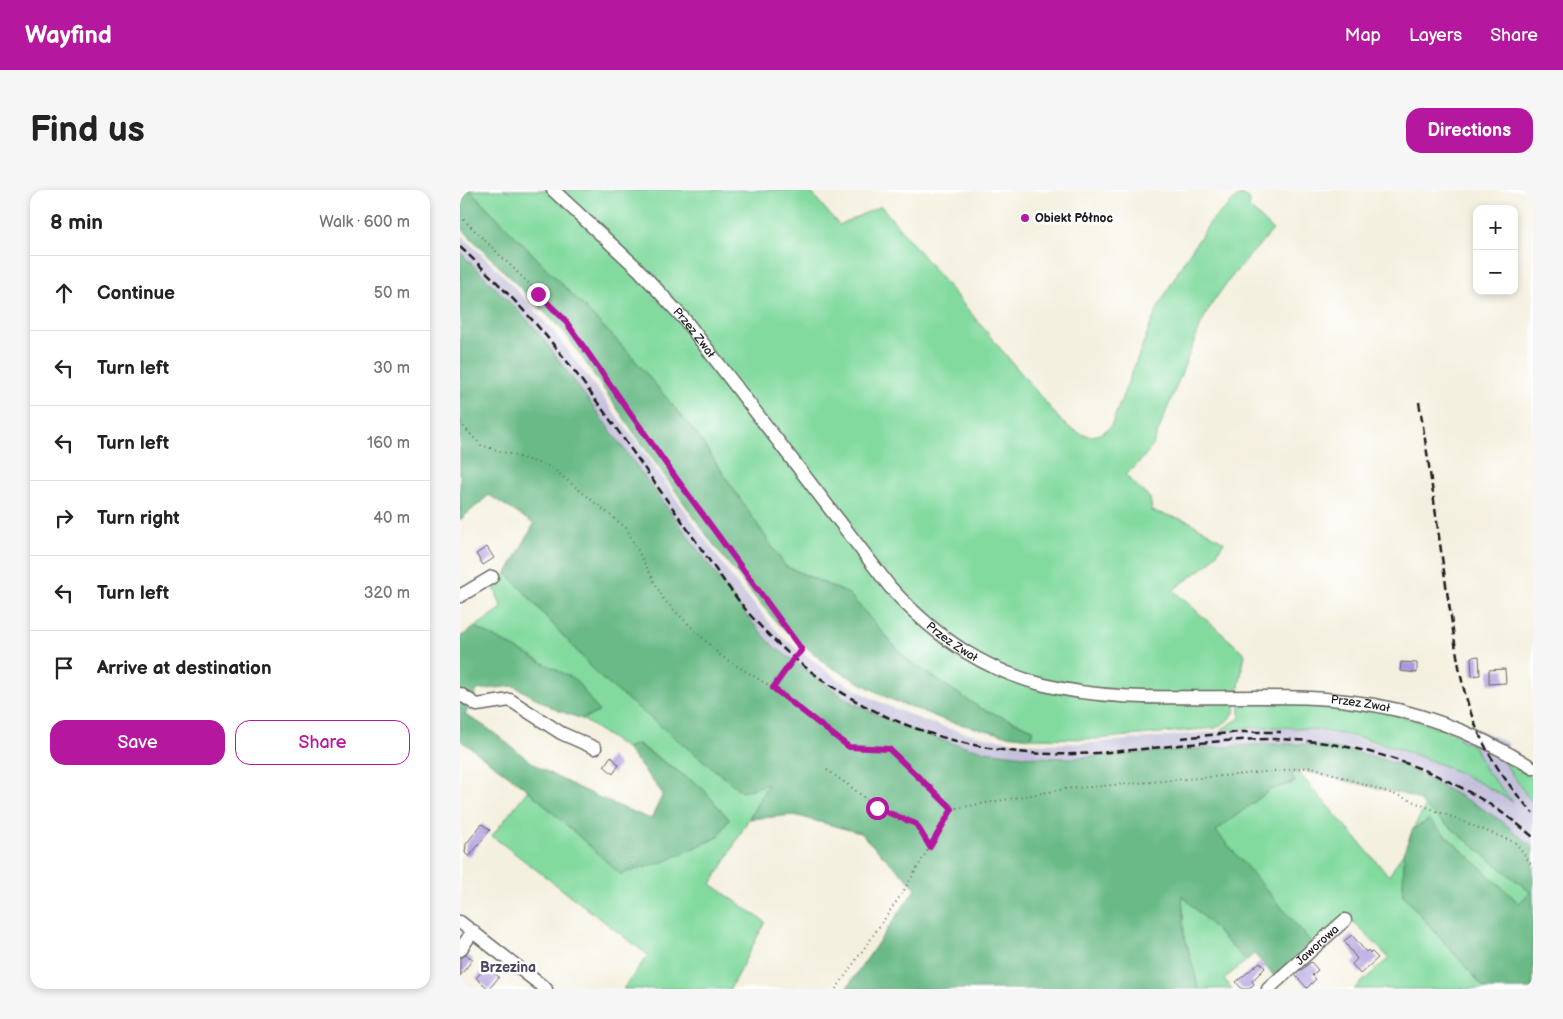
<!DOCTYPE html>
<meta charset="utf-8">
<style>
body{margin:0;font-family:"Balsamiq Sans",sans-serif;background:#f6f6f6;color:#222}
.controls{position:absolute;right:15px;top:15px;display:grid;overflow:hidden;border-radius:10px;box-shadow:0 2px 8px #0003}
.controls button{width:45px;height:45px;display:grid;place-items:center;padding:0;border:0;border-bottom:1px solid #e0e0e0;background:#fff;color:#222;font:25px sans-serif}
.stop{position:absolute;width:15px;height:15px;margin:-11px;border:4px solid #b5179e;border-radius:50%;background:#fff}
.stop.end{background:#b5179e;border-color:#fff;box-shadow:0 1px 5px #0008}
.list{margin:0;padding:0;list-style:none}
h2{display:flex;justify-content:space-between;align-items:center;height:65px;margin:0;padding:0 20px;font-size:21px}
h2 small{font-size:16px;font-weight:400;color:#767676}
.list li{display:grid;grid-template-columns:32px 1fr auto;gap:15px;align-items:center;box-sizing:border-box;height:75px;padding:0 20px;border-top:1px solid #e0e0e0}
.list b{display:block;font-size:19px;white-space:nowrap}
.list em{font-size:16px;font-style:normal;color:#767676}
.actions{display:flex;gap:10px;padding:15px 20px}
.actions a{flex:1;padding:11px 0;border:1px solid #b5179e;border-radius:15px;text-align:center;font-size:18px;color:#b5179e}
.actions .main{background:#b5179e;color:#fff}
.icon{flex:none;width:28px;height:28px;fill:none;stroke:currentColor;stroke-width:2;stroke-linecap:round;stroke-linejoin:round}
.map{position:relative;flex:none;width:1073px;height:799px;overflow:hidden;border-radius:15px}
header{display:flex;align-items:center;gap:30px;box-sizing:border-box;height:70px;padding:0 25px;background:#b5179e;color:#fff}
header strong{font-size:24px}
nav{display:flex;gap:28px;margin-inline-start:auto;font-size:18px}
.intro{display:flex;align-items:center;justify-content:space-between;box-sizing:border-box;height:120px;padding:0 30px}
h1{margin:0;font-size:35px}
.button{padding:12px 22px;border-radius:15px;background:#b5179e;color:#fff;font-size:18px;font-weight:700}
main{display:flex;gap:30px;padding:0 30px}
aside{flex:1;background:#fff;border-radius:15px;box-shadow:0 2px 8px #0003}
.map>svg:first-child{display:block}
.industrial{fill:#c5c0db}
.green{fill:#82da9f;stroke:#4f7b5e}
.forest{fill:#69ba86;stroke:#426b51}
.building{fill:#aa98de}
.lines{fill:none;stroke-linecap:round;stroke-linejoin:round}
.minor-casing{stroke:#686660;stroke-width:15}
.path{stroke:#686660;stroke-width:2;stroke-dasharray:1 4;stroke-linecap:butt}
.minor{stroke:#fff;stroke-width:12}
.rail{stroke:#1c1c1c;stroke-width:2.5;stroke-dasharray:8 4;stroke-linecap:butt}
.route{stroke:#b5179e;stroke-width:6}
.poi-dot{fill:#b5179e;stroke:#fff;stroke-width:2}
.labels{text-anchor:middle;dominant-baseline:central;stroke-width:5;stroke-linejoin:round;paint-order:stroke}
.poi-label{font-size:12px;font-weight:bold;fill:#1c1c1c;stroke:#fff;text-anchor:start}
.street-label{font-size:12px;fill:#1c1c1c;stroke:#fff}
.neighbourhood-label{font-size:14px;font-weight:bold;fill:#4e4760;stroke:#fff}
</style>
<header>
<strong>Wayfind</strong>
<nav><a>Map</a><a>Layers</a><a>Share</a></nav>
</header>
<div class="intro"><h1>Find us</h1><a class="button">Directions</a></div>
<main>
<aside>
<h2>8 min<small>Walk · 600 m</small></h2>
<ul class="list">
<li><svg class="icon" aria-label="ahead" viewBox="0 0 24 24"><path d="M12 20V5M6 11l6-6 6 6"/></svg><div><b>Continue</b></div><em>50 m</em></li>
<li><svg class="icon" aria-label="left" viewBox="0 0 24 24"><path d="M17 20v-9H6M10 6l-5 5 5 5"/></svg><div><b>Turn left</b></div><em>30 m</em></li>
<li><svg class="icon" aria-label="left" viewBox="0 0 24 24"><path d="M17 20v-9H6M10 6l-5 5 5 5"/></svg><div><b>Turn left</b></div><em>160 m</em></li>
<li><svg class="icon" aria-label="right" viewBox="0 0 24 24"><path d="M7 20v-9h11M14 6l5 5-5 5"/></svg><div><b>Turn right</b></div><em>40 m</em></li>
<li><svg class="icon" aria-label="left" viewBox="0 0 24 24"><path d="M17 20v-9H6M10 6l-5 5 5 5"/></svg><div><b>Turn left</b></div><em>320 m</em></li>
<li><svg class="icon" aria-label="arrive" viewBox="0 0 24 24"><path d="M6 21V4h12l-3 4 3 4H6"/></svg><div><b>Arrive at destination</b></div></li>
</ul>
<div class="actions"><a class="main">Save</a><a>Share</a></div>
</aside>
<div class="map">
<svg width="1073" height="799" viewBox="0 0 1073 799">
<rect width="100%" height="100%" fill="#fff"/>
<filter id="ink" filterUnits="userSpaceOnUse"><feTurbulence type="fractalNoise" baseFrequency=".02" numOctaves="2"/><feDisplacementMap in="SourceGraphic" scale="10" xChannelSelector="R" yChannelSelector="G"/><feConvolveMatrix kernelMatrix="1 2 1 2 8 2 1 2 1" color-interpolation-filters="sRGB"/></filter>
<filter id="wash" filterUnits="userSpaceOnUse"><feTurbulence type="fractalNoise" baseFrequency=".0096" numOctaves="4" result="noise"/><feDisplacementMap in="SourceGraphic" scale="20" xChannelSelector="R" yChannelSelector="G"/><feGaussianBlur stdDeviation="1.12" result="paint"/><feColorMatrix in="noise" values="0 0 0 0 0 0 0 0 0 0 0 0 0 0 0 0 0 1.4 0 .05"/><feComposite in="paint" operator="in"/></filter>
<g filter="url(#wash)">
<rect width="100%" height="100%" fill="#f4f0df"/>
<polygon class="industrial" points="0,44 42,84 94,142 175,250 279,397 323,448 379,490 417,511 465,531 490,539 529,548 576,554 634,553 806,537 841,539 877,544 948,562 983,574 1028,596 1052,611 1025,579 1014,556 998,549 1004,532 1049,554 1041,568 1063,602 1073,612 1073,657 1043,632 944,576 908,565 875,558 841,554 805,554 654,566 610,568 572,567 524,561 488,552 440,536 389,511 313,456 285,424 76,140 0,62"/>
<g class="green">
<path d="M10,0H349L379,35L421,16L602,232C619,245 634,253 651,236L692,131L701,112L723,73L751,31L778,6L782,5L788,7L790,13L789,17L813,40C787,69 759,97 742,132L692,257L676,276L665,285L690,308L692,321L728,331L764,352L751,372L713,400L785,464L774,523L767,531L756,538L635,549L571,548L573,539L520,518L446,469L389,404L325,376L238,246L169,163Z"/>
<polygon points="47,383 141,488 308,594 264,673 251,694 305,732 270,799 163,799 188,765 32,646 68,600 92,622 201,673 258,647 269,629 241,597 178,554 166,558 122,529 139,522 55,459 15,437 42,418 34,397"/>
<path d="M780,512C819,513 860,512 899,517C934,522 967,534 1000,545L999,549L1014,556L1025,579L1053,612C983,568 890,536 806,537C790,537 775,539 760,540L780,528Z"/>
<polygon points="1041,568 1073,588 1073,612 1067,606"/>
<polygon points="831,582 838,582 929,686 944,661 943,705 1025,799 894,799 929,768 894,732 889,733 853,754 755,641 810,600 835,592"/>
<polygon points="965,617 1071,702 1059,713 969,630 953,639"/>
<polygon points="722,705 786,771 764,789 772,799 739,799 724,744"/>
</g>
<g class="forest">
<polygon points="0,0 10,0 169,163 238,246 325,376 389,404 446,469 520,518 573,539 571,548 545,545 487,531 430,509 369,476 318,434 288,399 253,354 168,234 105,143 0,37"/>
<polygon points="0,62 76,139 285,424 313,456 389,511 440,536 488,552 524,561 572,567 610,568 805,554 841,554 875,558 908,565 944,576 1020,617 1043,632 1073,657 1073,799 1025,799 943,705 944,661 953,639 969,630 1059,713 1070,702 965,617 960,611 950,606 840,580 838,582 831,583 835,592 810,600 756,641 853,754 815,787 794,764 786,771 722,705 724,744 739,799 386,799 456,698 400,643 334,625 289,629 308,594 282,602 141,488 47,383 74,334 29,305 0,330"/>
<path d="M15,437L116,490L139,522L122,529L97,520L54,496L17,500L5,525C35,539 56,564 84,580C118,599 155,615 191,629L203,604L166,558L177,554L241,597L269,629L258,647L201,673L160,684L68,600L0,550V447Z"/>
</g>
<g id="blocks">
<g class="building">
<polygon points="27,357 34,368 23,375 16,364"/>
<polygon points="1019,466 1020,485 1012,486 1011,467"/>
<polygon points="941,472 957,473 957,483 940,481"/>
<polygon points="1045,479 1046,493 1029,494 1029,480"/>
<polygon points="151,566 159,575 153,584 144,576"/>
<polygon points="22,634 30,640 9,667 5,663 6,654"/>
<polygon points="892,745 906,762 908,760 910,763 912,762 918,768 900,784 892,774 897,769 884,751"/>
<polygon points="6,765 13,769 0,786 0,768"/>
<polygon points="800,772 805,778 792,791 794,794 789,799 782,799 776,792"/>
<polygon points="851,772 858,780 852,785 856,789 847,798 835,785"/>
<polygon points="27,776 39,787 29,799 16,788"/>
</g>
</g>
</g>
<g filter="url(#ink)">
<use href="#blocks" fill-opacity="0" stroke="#686660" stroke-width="1"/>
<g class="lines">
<defs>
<g id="minor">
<path id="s1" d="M93,0L178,79L225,130L430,397C541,520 645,507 796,507C829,507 862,507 894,512C959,520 1018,544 1073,578"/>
<polyline points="0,406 32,387"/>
<polyline points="0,504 17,515 50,510 101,543 135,558"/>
<polyline points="0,732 86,799"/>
<polyline points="0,760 13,741"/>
<path id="s2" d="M808,799L885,730"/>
</g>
</defs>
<use href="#minor" class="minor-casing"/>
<g class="path">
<polyline points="0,26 105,129 216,288 342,460 334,468 313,498 389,557 429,559 492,619 605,599 775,585 852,577 942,607 1056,653 1073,677"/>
<polyline points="0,233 21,255 91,277 166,338 204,410 261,466 313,498"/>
<polyline points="367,580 390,596 417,618 456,634 470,657"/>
<polyline points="376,799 443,702 492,619"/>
</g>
<use href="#minor" class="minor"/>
<g class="rail">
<path d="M0,57C49,102 93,150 132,205C163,247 193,291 224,334C244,363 264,392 286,420C323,464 369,499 421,524C481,552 547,566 614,564C680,562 746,549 812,549C906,550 1002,585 1073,647"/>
<path d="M959,212C970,277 978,343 988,408C995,450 999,494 1015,534C1028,567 1049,597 1073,623"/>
<polyline points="721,548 780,542 821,542"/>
</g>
</g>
</g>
<g class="lines" filter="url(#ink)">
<polyline class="route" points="78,104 104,129 216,288 342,460 334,468 313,498 389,557 429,559 492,619 470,657 456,634 417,618"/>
</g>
<circle class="poi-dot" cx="565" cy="28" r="5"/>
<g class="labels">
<g class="poi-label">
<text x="575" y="28">Obiekt Północ</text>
</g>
<g class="street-label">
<text stroke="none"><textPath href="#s1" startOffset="201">Przez Zwał</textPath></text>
<text stroke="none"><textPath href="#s1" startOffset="605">Przez Zwał</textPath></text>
<text stroke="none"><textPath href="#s1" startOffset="1025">Przez Zwał</textPath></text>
<text stroke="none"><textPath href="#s2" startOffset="66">Jaworowa</textPath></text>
</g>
<g class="neighbourhood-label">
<text x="48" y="777">Brzezina</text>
</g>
</g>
</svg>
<div class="controls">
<button>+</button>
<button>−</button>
</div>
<div class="stop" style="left:417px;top:618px"></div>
<div class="stop end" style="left:78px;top:104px"></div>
</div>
</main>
